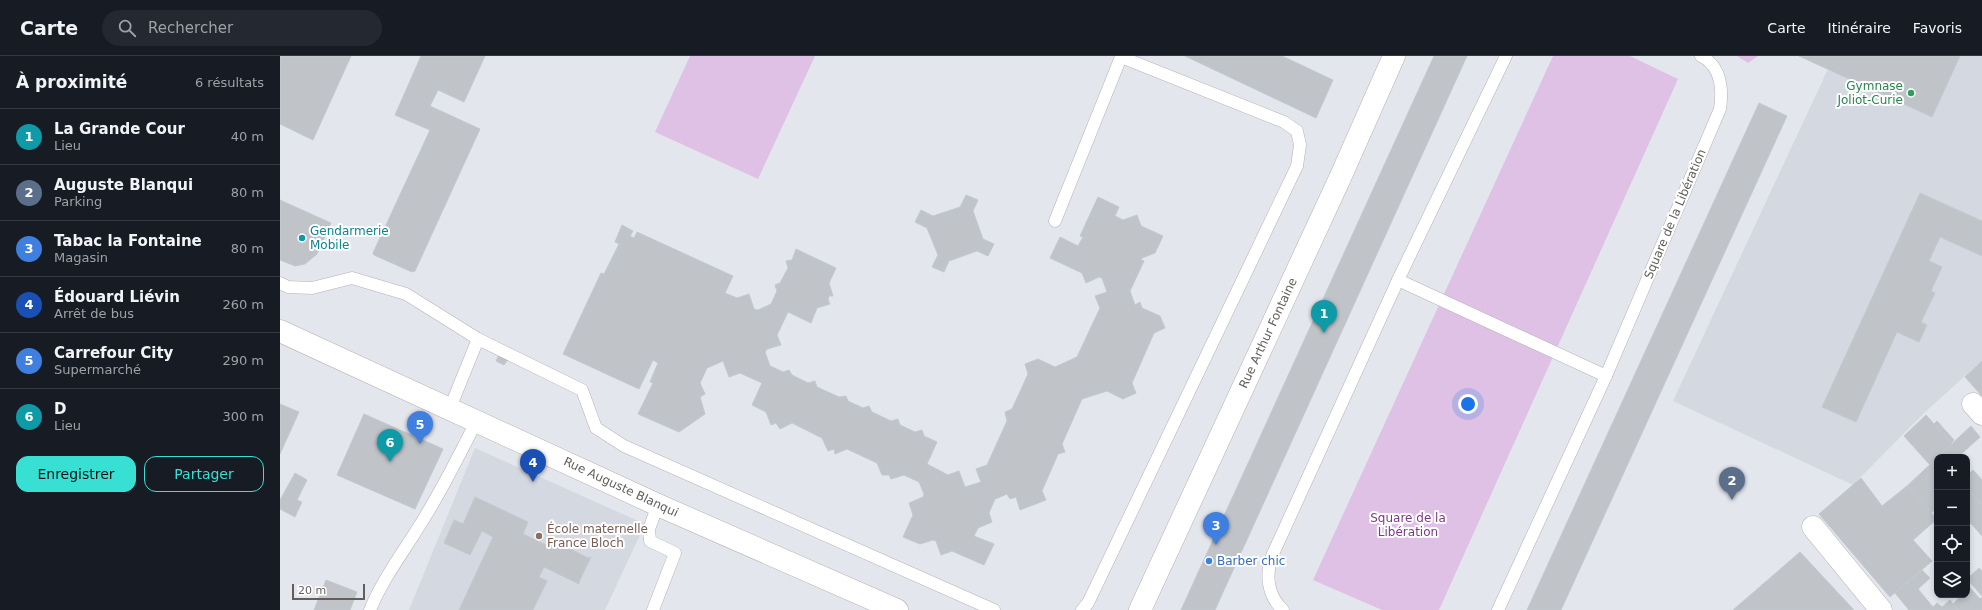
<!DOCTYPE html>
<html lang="fr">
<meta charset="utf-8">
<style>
body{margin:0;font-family:"DejaVu Sans",sans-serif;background:#242831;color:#f1f3f6}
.controls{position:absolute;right:12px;bottom:12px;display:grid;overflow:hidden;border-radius:8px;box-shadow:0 2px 6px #0003}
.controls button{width:36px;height:36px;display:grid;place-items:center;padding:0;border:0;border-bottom:1px solid #363941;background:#171b24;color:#f1f3f6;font:20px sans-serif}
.scale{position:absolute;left:12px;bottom:10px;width:73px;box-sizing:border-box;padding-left:4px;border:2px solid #635e5b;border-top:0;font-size:11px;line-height:14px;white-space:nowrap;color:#635e5b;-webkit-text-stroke:3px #fff;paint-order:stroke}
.you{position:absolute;left:1188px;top:348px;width:14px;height:14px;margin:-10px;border:3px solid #fff;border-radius:50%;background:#1a73e8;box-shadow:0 0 0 6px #1a73e833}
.badge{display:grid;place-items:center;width:26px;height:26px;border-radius:50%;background:#37e0d3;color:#fff;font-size:13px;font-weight:700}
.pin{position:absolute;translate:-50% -33px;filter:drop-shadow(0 1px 2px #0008)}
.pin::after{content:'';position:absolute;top:21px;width:14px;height:12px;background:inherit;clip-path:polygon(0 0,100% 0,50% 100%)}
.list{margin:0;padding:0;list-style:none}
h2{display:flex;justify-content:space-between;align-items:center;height:52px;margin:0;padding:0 16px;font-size:17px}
h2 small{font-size:13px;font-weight:400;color:#9ea1a6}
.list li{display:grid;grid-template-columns:26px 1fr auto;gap:12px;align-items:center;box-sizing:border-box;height:56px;padding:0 16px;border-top:1px solid #363941}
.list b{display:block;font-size:15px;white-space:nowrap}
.list p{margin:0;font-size:13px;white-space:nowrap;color:#9ea1a6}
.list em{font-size:13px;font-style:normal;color:#9ea1a6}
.actions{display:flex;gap:8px;padding:12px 16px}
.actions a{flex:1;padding:9px 0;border:1px solid #37e0d3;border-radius:12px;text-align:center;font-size:14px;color:#37e0d3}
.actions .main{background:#37e0d3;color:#111}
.icon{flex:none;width:22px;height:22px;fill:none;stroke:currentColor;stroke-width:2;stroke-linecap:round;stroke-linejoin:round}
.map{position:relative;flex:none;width:1702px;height:554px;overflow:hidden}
header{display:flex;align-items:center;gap:24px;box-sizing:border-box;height:56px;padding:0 20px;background:#171b24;border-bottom:1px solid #363941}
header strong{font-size:19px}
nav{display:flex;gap:22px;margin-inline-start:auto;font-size:14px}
.search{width:280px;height:36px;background:#242831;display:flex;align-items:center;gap:10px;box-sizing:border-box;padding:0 14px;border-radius:22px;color:#9ea1a6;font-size:15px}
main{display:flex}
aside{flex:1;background:#171b24}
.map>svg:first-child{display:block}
.education{fill:#d4d8e0}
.green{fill:#dec1e4}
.building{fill:#c0c4c8;stroke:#c2c9d2}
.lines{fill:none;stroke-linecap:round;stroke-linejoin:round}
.lane-casing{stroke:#b5b2af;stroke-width:13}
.street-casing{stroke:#b5b2af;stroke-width:23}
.secondary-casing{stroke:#b6b1ae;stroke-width:23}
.lane{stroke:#fff;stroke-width:12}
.street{stroke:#fff;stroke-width:22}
.secondary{stroke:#fff;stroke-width:22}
.leisure-dot{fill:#2e9e5b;stroke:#fff;stroke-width:1.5}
.culture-dot{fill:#0f9aa8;stroke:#fff;stroke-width:1.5}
.education-dot{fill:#8d6e63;stroke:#fff;stroke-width:1.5}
.shop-dot{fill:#3f7fe0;stroke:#fff;stroke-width:1.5}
.labels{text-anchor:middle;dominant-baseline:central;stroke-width:4;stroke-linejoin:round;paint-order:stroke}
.leisure-label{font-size:12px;fill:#27864d;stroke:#fff;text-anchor:end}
.street-label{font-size:12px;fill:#635e5b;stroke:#fff}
.culture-label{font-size:12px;fill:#0d838f;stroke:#fff;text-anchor:start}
.park-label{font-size:12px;fill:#7c3a84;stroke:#fff}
.education-label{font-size:12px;fill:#785e54;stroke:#fff;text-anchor:start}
.shop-label{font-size:12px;fill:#366cbe;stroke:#fff;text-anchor:start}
</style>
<header>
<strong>Carte</strong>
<div class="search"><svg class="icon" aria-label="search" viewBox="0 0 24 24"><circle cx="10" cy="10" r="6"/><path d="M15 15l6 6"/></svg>Rechercher</div>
<nav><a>Carte</a><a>Itinéraire</a><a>Favoris</a></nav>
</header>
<main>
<aside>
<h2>À proximité<small>6 résultats</small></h2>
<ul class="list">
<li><span class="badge" style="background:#0f9aa8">1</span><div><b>La Grande Cour</b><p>Lieu</p></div><em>40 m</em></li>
<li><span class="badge" style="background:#5c6f8a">2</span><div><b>Auguste Blanqui</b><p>Parking</p></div><em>80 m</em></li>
<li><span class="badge" style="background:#3f7fe0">3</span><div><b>Tabac la Fontaine</b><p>Magasin</p></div><em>80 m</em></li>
<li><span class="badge" style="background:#1a4fb4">4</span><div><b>Édouard Liévin</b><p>Arrêt de bus</p></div><em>260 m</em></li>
<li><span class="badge" style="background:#3f7fe0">5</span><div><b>Carrefour City</b><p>Supermarché</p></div><em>290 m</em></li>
<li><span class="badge" style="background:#0f9aa8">6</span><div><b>D</b><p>Lieu</p></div><em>300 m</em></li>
</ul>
<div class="actions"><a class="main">Enregistrer</a><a>Partager</a></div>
</aside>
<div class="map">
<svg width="1702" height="554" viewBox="0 0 1702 554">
<rect width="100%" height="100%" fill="#e3e7ed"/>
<g class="education">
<polygon points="1680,0 1702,0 1702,305 1645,356 1573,429 1393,345 1548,13"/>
<polygon points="195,392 365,468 325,554 129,554"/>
</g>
<g class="green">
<polygon points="410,0 535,0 478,123 375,76"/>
<polygon points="1273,0 1350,0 1398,23 1159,554 1102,554 1033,524"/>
<polygon points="1457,0 1478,0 1468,7"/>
</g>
<g class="building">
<polygon points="0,0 71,0 33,84 0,68"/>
<polygon points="141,0 205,0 184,46 158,34 150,50 200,73 135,215 132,216 94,199 93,197 150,74 115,59"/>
<polygon points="905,0 1002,0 1053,24 1036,62"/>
<polygon points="1154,0 1187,0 935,554 901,554"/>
<polygon points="1519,0 1680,0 1652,61"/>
<polygon points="1479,47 1507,60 1281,554 1247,554"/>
<polygon points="1640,137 1702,165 1702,200 1660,181 1649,205 1662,211 1651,235 1655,237 1641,266 1647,269 1639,286 1617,276 1576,366 1542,351"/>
<polygon points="686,139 698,144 693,155 703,183 714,188 708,200 697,195 669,205 664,216 652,211 658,199 647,172 635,166 641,154 653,160 680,151"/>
<polygon points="818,141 839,151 835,160 843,164 857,159 861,170 883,180 875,197 862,202 861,204 864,205 850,235 855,249 860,246 862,252 880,260 885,272 874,277 852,327 856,337 843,343 827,335 802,343 782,388 785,396 778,398 762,435 766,444 740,454 736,441 730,443 727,438 715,443 709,457 712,466 698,472 694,480 714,488 704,509 672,495 661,499 656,485 653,484 640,488 623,481 633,459 629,447 643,441 644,438 639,426 624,419 611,423 609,419 602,419 597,407 567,393 555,398 554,393 548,395 542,382 512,367 500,373 496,367 491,369 486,356 472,349 482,327 460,317 449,321 443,305 427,312 420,327 425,338 420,341 425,358 399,376 358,358 373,327 370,326 378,307 373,304 359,333 283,298 321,217 324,218 339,188 335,186 342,169 353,175 350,180 354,182 357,176 453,220 445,237 457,242 469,238 474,253 478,254 491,248 497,235 495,229 500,227 508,212 506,205 512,204 516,193 556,212 549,227 553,240 549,240 548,244 550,248 537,252 531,267 508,256 497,279 501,289 487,293 485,296 490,310 503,316 509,314 512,319 528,327 535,325 537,331 559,341 566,340 568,345 583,352 589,350 592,356 611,365 618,363 620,369 635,376 642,374 644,380 657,386 647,408 668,419 679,415 685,431 701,426 696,413 707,409 727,365 725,356 732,353 748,318 745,308 758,303 775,311 797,301 820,252 815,240 827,236 822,222 819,221 806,227 802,217 770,202 780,181 798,190 803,181 800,180"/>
<polygon points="0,144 51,167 37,198 25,208 15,210 0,204"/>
<polygon points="219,299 228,303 224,309 216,305"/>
<polygon points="1702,305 1702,340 1685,321"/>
<polygon points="0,348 19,356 0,398"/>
<polygon points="84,358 163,393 135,453 57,419"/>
<polygon points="1646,359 1672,388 1650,409 1624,380"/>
<polygon points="1657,365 1674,384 1671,387 1654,368"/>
<polygon points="1691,370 1700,381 1678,401 1671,401 1665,394"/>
<polygon points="1665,394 1671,401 1658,401"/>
<polygon points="1657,402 1657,452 1651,457 1627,430"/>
<polygon points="1693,414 1696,417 1690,422 1687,420"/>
<polygon points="15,417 27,424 17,444 22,446 15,461 0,453 0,444"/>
<polygon points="1696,417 1702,424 1702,449 1687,432 1687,425"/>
<polygon points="1581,422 1602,450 1627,430 1657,463 1633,484 1652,505 1610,541 1539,458"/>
<polygon points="1687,432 1702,449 1702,480 1687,463"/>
<polygon points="195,441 248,466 243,478 266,489 269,482 308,502 311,501 299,526 299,528 264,511 259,521 267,525 253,554 179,554 213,481 202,475 190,499 164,487 174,464 183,468"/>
<polygon points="1520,496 1574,554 1453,554"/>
<polygon points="1699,512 1702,515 1702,540 1687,523"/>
<polygon points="1642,514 1650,522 1638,533 1653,551 1657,547 1662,551 1670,544 1678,554 1629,554 1615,537"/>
<polygon points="46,524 77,536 70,554 34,554"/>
<polygon points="1687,528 1700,543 1702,541 1702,554 1678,554 1673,548 1682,539 1687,539"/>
</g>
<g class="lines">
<defs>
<g id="lane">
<polyline points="775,165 841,1 1004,66 1017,75 1020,89 1017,110 808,547 802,554"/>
<polyline points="1118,224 1326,320"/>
<polyline points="0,227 8,231 32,232 72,222 126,238 198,283"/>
<polyline points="170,352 198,283 302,334 316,372 344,390 714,554"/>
<path d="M90,554C103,522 125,494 143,464C163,432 180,398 197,364"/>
<polyline points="373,554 395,497 370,485 369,473 378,449"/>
<path d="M1003,554C988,540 985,520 992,500L1118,224L1226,0"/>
<path d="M1218,554L1326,320L1440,53C1443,33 1441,10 1421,0"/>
</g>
<g id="street">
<polyline points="1693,348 1702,358"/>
<polyline points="1533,471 1601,554"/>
<polyline points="860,554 1060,122 1114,0"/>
</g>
<polyline id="secondary" points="0,275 378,449 617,554"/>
</defs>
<use href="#lane" class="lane-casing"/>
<use href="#street" class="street-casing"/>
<use href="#secondary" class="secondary-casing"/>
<use href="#lane" class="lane"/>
<use href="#street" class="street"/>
<use href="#secondary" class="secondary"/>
</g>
<circle class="leisure-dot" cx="1631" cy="37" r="4"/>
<circle class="culture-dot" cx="22" cy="182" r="4"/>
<circle class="education-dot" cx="259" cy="480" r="4"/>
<circle class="shop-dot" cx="929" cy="505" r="4"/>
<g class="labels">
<g class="leisure-label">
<text x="1623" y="30">Gymnase<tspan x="1623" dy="14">Joliot-Curie</tspan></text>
</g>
<g class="street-label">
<text transform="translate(1395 158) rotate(-67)">Square de la Libération</text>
<text transform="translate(988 277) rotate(-65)">Rue Arthur Fontaine</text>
<text transform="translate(341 431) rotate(25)">Rue Auguste Blanqui</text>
</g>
<g class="culture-label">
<text x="30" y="175">Gendarmerie<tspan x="30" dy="14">Mobile</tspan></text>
</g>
<g class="park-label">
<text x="1128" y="462">Square de la<tspan x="1128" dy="14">Libération</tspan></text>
</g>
<g class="education-label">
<text x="267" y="473">École maternelle<tspan x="267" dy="14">France Bloch</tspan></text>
</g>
<g class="shop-label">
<text x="937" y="505">Barber chic</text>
</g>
</g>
</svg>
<div class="controls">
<button>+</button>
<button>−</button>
<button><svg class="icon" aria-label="locate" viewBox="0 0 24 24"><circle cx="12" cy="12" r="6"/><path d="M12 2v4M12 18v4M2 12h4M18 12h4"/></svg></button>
<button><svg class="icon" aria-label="layers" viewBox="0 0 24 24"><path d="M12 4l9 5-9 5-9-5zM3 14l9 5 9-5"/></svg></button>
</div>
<div class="scale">20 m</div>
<div class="you"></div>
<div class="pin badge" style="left:1044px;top:277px;background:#0f9aa8">1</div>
<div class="pin badge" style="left:1452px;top:444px;background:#5c6f8a">2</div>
<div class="pin badge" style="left:936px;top:489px;background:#3f7fe0">3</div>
<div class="pin badge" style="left:253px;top:426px;background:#1a4fb4">4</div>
<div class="pin badge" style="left:140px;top:388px;background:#3f7fe0">5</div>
<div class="pin badge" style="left:110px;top:406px;background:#0f9aa8">6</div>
</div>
</main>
